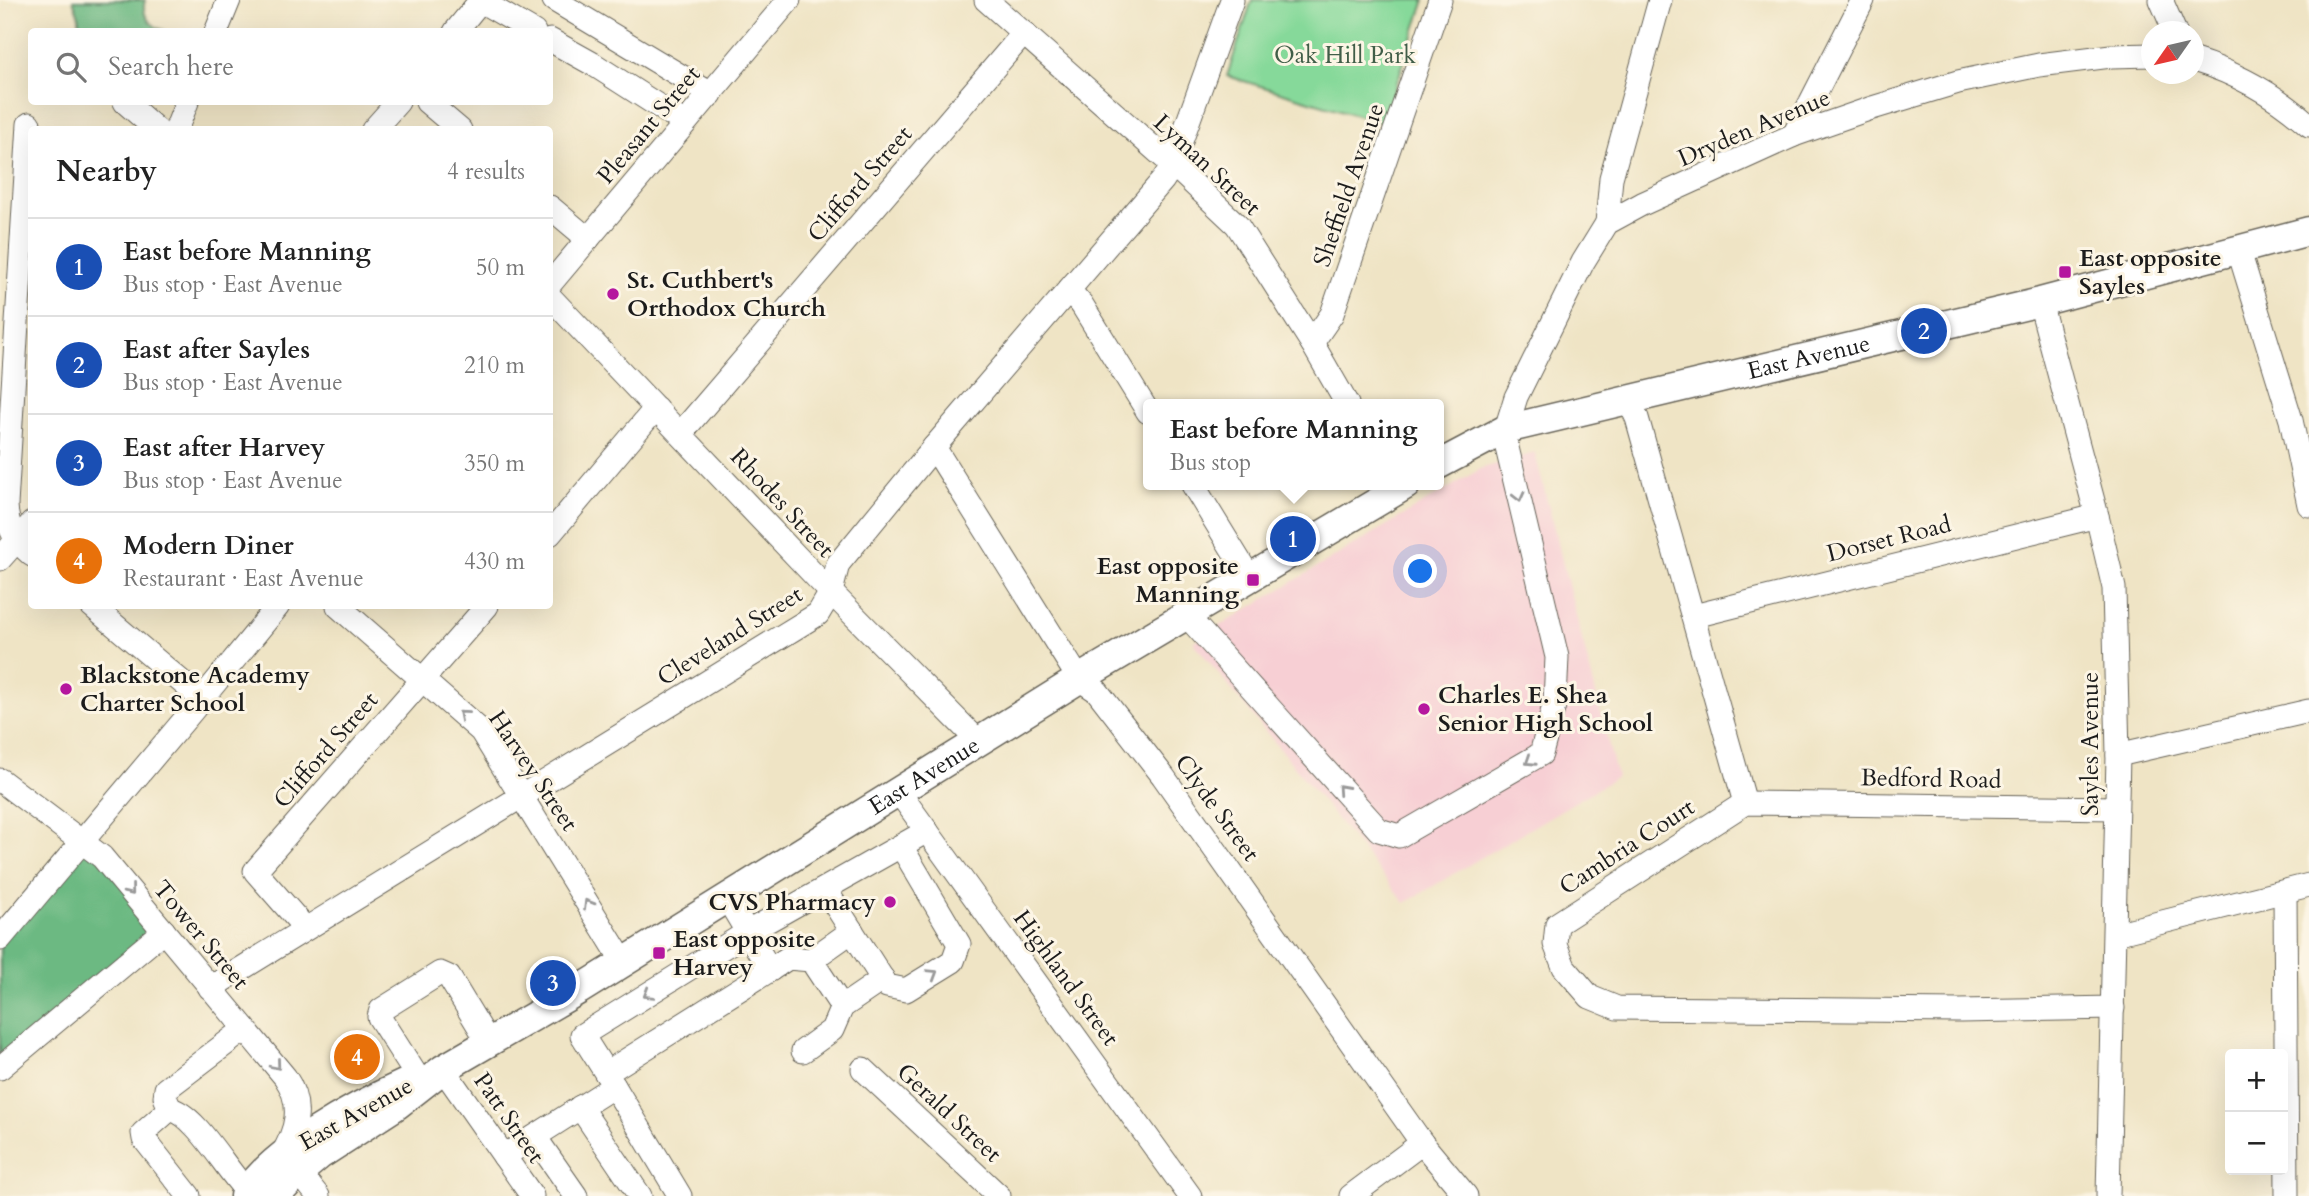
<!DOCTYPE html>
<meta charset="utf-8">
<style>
body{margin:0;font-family:Cardo,serif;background:#f6f6f6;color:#222}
.controls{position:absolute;right:21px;bottom:21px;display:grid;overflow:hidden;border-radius:7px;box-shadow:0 7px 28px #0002}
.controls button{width:63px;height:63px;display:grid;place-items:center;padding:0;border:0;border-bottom:2px solid #e0e0e0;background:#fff;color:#222;font:35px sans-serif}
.compass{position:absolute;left:2141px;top:21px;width:63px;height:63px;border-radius:50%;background:#fff;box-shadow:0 7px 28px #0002;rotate:236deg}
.you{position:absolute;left:1421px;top:572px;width:24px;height:24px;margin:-18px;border:5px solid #fff;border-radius:50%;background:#1a73e8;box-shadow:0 0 0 10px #1a73e833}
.badge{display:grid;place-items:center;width:46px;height:46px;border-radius:50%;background:#1a73e8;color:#fff;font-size:23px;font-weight:700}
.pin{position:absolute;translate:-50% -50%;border:4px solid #fff;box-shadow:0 2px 7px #0006}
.popup{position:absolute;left:1143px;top:399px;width:301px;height:91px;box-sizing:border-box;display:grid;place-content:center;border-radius:7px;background:#fff;filter:drop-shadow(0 2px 5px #0005);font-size:23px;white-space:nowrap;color:#767676}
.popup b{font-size:26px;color:#222}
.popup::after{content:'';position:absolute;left:50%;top:100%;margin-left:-14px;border:14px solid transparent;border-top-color:#fff}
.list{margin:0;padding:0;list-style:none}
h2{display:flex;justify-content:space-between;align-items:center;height:91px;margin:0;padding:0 28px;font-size:30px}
h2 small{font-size:23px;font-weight:400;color:#767676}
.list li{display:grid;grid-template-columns:46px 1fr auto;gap:21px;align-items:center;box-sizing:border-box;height:98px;padding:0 28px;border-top:2px solid #e0e0e0}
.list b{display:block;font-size:26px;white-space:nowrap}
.list p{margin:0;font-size:23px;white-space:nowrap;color:#767676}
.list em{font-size:23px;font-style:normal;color:#767676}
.icon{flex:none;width:38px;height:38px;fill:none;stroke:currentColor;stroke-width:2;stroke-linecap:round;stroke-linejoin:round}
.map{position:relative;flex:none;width:2309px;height:1196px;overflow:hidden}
.search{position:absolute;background:#fff;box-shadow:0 7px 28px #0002;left:28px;top:28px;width:525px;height:77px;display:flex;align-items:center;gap:18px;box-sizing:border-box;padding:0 24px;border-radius:7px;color:#767676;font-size:26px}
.panel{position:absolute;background:#fff;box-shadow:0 7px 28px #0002;left:28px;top:126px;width:525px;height:483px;border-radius:7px}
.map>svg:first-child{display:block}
.built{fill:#f7cfd4}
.green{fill:#86d99a;stroke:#517a5b;stroke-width:2}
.forest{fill:#6cb982;stroke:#446a4f;stroke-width:2}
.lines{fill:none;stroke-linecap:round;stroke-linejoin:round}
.minor-casing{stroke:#666257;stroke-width:25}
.major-casing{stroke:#666257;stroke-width:31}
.minor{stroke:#fff;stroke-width:23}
.major{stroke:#fff;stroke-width:28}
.oneway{stroke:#999}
.poi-dot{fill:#b5179e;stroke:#fcf5e5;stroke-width:2.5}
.labels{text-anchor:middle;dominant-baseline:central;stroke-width:6;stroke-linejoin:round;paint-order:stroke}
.park-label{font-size:24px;fill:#415e48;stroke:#fcf5e5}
.street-label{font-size:24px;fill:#1c1c1c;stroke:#fcf5e5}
.poi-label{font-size:24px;font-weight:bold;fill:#1c1c1c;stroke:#fcf5e5;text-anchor:start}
</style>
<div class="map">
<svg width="2309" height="1196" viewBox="0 0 2309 1196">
<rect width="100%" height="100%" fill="#fcf5e5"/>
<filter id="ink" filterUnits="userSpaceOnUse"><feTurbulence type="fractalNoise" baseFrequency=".0143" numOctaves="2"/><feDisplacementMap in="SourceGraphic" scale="14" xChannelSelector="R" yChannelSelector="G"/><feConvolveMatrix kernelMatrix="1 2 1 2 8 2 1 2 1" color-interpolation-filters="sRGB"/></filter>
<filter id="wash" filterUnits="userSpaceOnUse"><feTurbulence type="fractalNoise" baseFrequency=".00686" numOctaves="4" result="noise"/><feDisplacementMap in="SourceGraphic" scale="28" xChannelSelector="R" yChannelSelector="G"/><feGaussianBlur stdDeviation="1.57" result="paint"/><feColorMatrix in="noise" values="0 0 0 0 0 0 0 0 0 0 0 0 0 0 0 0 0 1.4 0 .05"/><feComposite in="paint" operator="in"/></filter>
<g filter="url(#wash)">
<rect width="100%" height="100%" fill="#efe4c5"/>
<polygon class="built" points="1535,453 1617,777 1405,903 1193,642 1482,468"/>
<polygon class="green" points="1252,0 1425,0 1383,123 1227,76"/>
<g class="forest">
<path d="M73,0H145C140,16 152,27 166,31H79V17Z"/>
<polygon points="84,836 163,929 0,1065 0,932"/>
</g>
</g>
<g filter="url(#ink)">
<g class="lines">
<defs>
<g id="minor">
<polyline points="479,0 534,32"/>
<polyline points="554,0 711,94"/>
<polyline points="986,0 1184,175 1237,225 1312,343 1347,404"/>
<polyline points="2161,0 2175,32"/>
<polyline points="216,32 229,0"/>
<polyline points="455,32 481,0"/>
<polyline points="550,40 593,64 685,123"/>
<path d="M2194,60C2236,73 2276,95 2309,125"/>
<polyline points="125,102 157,130"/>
<polyline points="427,102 460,130"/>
<path d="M29,124L6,505C7,528 15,541 32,555"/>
<polyline points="176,130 187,102"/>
<polyline points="373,130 398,102"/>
<polyline points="1794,135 1863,0"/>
<polyline points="550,207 588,239"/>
<polyline points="1607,223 1611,178 1660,0"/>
<polyline points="2238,248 2291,420 2309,505"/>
<polyline points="550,284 789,0"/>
<polyline points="1069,290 1082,305 1148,412"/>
<polyline points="550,297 818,579 979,742"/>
<polyline points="2040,302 2097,516 2114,588 2118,755 2108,1196"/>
<polyline points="1312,343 1332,314 1440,0"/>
<polyline points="1629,401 1637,418 1745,803"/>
<polyline points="1506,429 1516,397 1583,262 1607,223 1642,204 1794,135 1869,109 1958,82 2039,65 2111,56 2152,55"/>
<polyline points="681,433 1024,33"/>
<polyline points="934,447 1079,679 1097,691 1163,776 1422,1143 1466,1196"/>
<polyline points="1193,485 1250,578"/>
<polyline points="550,534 656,408"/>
<polyline points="0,559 32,523"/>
<polyline points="92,606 202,699"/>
<polyline points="338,606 481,731 624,963"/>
<polyline points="1187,616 1379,830 1399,836 1541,754 1555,702 1557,657 1503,431"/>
<polyline points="1694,616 2097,516"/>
<polyline points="2118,755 2309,711"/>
<path d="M0,780L102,857L285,1077C304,1105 297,1131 280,1158L295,1176L306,1181L318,1196"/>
<polyline points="898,791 1190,1196"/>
<polyline points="825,889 887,986 906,990 953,961 959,944 901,846"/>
<polyline points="2285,892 2287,1196"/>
<polyline points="305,928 255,871 487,606"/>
<polyline points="2115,934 2309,885"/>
<polyline points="0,939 192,711 278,606"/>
<polyline points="811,960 852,931"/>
<polyline points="770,970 788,958 811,960 842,1007"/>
<polyline points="210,988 818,614 831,592 838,564 934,447 1163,180 1172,166 1232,0"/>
<polyline points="2113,1008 1960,1011 1617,1008 1590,997 1564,967 1555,944 1557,924 1745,803 2116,808"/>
<polyline points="803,1051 832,1030 842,1007 883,979"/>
<polyline points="0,1068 164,931"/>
<polyline points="443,1069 532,1196"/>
<polyline points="863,1069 999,1196"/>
<polyline points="606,1073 582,1035 748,932 927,831"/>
<polyline points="418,1078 379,1017 381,1010 440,973 449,977 489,1043"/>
<polyline points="614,1086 680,1196"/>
<polyline points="580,1107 640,1196"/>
<polyline points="170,1109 165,1097 166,1089 245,1029"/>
<polyline points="535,1137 576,1196"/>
<polyline points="504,1156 614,1086 606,1073 770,970 727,898"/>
<path d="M189,1196L144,1139L143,1133L170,1109C196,1114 227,1172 247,1191"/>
<polyline points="1351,1196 1422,1143"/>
</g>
<g id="major">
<path id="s1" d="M1438,465L1506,429L2040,302L2309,231"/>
<path d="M244,1196C273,1150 355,1106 404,1084"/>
<path id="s2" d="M276,1196L295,1176L320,1155L397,1105L443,1069L579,990L1079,679L1406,485"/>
</g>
</defs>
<use href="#minor" class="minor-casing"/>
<use href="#major" class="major-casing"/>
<use href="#minor" class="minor"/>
<use href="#major" class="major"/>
</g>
<defs><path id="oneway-chevron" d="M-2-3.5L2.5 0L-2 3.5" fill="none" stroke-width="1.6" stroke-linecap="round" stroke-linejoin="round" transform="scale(1.75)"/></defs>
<g class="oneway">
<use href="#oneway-chevron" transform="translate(1519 497) rotate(76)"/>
<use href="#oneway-chevron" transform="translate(463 715) rotate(-139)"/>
<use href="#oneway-chevron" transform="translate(1530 761) rotate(147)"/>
<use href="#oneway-chevron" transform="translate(1342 789) rotate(-132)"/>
<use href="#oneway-chevron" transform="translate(130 891) rotate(51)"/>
<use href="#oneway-chevron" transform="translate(588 904) rotate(-121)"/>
<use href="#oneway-chevron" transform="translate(933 974) rotate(-32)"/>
<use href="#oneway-chevron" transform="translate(648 994) rotate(148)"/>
<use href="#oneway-chevron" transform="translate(276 1065) rotate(50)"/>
</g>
</g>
<g class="poi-dot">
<rect x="2058" y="265" width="14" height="14" rx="3.5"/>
<circle cx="613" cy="294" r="7"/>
<rect x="1246" y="573" width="14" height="14" rx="3.5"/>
<circle cx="66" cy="689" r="7"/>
<circle cx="1424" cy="709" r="7"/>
<circle cx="890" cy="902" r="7"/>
<rect x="652" y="946" width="14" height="14" rx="3.5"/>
</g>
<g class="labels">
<g class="park-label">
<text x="1345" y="55">Oak Hill Park</text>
</g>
<g class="street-label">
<text transform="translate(649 125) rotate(-50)">Pleasant Street</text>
<text transform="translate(1754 128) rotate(-23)">Dryden Avenue</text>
<text transform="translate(1207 165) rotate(43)">Lyman Street</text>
<text transform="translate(860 184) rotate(-49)">Clifford Street</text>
<text transform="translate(1349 185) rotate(-71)">Sheffield Avenue</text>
<text stroke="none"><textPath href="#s1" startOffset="388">East Avenue</textPath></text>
<text transform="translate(782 503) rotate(47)">Rhodes Street</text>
<text transform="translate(1889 539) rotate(-14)">Dorset Road</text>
<text transform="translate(730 636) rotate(-32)">Cleveland Street</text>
<text transform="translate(2090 744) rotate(-90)">Sayles Avenue</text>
<text transform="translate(326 750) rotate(-49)">Clifford Street</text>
<text transform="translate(533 771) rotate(56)">Harvey Street</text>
<text stroke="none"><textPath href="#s2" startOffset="774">East Avenue</textPath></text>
<text transform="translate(1931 779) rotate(1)">Bedford Road</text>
<text transform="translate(1217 808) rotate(54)">Clyde Street</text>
<text transform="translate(1627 847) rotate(-33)">Cambria Court</text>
<text transform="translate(201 935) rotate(50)">Tower Street</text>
<text transform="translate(1066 978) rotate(54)">Highland Street</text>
<text transform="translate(949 1113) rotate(43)">Gerald Street</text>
<text transform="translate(356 1114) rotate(-29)">East Avenue</text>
<text transform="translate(509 1118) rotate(55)">Patt Street</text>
</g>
<g class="poi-label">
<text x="2079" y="258">East opposite<tspan x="2079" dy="28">Sayles</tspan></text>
<text x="627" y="280">St. Cuthbert's<tspan x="627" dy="28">Orthodox Church</tspan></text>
<text x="1239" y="566" text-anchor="end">East opposite<tspan x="1239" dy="28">Manning</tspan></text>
<text x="80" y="675">Blackstone Academy<tspan x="80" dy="28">Charter School</tspan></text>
<text x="1438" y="695">Charles E. Shea<tspan x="1438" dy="28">Senior High School</tspan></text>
<text x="876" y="902" text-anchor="end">CVS Pharmacy</text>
<text x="673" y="939">East opposite<tspan x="673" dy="28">Harvey</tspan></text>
</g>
</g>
</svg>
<div class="controls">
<button>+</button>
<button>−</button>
</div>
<svg class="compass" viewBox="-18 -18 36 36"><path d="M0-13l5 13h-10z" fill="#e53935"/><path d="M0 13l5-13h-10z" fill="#767676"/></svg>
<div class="you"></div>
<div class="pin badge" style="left:1293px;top:539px;background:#1a4fb4">1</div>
<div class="popup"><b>East before Manning</b>Bus stop</div>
<div class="pin badge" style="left:1924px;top:331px;background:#1a4fb4">2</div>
<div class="pin badge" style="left:553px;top:983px;background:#1a4fb4">3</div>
<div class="pin badge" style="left:357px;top:1057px;background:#e8710a">4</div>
<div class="search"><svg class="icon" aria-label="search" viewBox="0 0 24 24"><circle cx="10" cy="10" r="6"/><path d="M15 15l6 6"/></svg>Search here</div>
<section class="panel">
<h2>Nearby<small>4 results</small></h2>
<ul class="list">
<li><span class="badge" style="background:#1a4fb4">1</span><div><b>East before Manning</b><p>Bus stop · East Avenue</p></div><em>50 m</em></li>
<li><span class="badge" style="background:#1a4fb4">2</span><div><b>East after Sayles</b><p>Bus stop · East Avenue</p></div><em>210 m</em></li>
<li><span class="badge" style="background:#1a4fb4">3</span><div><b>East after Harvey</b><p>Bus stop · East Avenue</p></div><em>350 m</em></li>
<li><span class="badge" style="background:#e8710a">4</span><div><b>Modern Diner</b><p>Restaurant · East Avenue</p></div><em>430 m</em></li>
</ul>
</section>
</div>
